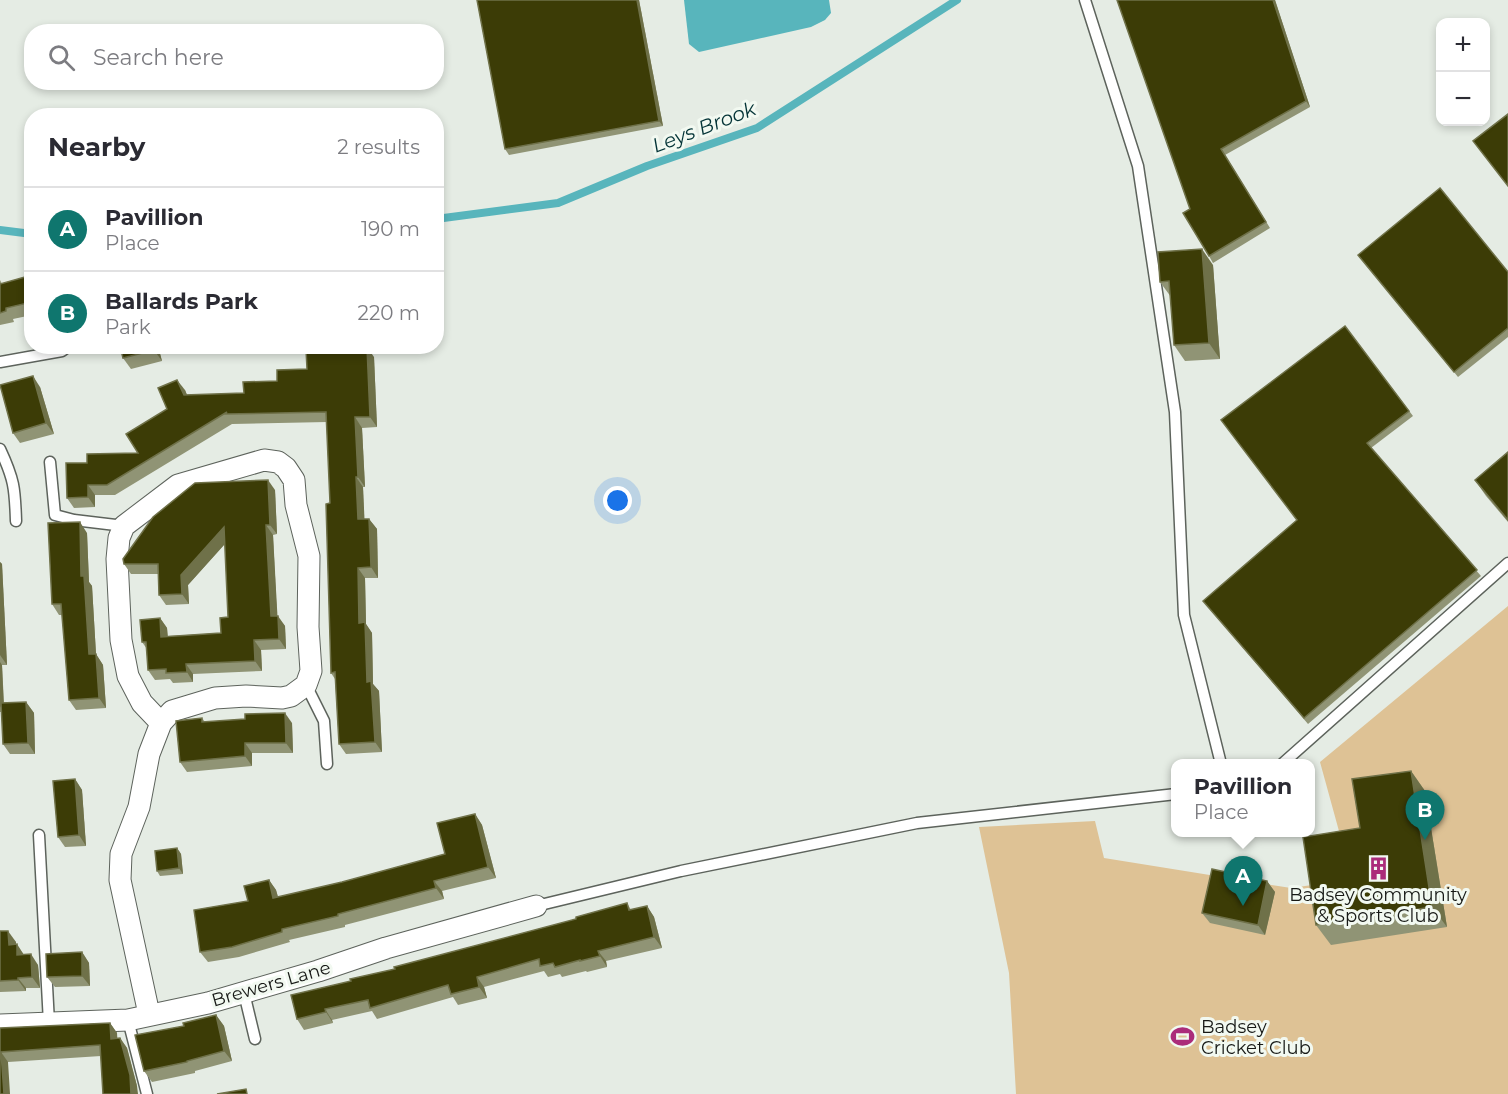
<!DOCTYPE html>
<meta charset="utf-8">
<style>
body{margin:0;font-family:Montserrat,sans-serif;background:#f2f2f3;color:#2b2b33}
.controls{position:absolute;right:18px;top:18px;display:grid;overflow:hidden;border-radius:12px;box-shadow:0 3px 9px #0003}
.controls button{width:54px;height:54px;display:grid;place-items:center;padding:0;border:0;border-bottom:2px solid #e1e1e2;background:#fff;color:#2b2b33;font:30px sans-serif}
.you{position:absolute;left:618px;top:501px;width:21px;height:21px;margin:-15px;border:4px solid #fff;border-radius:50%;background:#1a73e8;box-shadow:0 0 0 9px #1a73e833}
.badge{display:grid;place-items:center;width:39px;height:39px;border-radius:50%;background:#0f766e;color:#fff;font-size:20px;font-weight:700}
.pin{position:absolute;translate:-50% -50px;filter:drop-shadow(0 2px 3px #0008)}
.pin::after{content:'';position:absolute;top:32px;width:21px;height:18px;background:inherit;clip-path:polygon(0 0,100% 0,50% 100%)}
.popup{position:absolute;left:1171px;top:759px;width:144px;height:78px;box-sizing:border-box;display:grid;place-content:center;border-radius:12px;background:#fff;filter:drop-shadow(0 2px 4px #0005);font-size:20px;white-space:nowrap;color:#7c7c81}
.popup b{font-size:22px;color:#2b2b33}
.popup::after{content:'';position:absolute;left:50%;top:100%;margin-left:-12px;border:12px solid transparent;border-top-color:#fff}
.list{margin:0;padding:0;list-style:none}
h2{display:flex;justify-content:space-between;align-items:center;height:78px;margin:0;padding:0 24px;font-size:26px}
h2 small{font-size:20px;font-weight:400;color:#7c7c81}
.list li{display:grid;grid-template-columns:39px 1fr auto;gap:18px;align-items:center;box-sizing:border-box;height:84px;padding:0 24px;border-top:2px solid #e1e1e2}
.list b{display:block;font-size:22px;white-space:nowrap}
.list p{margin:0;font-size:20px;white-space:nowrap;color:#7c7c81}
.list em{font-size:20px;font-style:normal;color:#7c7c81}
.icon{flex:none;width:33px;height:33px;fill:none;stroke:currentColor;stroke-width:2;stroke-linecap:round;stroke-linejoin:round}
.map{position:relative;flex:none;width:1508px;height:1094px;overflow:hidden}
.search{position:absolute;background:#fff;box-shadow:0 3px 9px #0003;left:24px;top:24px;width:420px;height:66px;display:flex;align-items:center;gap:15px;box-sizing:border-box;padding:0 21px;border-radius:24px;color:#7c7c81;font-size:22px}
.panel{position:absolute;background:#fff;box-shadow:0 3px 9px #0003;left:24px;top:108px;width:420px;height:246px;border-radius:24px}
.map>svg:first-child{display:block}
.green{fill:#dec295}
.water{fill:#58b5bc}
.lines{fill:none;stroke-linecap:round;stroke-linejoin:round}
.stream{stroke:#58b5bc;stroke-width:8}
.service-casing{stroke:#5d635c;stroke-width:13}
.minor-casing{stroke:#5d635c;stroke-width:23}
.service{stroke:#fff;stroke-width:10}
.minor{stroke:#fff;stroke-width:21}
.wall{fill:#909475}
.shaded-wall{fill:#6f7149}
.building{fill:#3c3c06;stroke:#6f7149;stroke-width:1.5}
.labels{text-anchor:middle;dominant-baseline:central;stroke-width:6;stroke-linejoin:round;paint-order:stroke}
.poi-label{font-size:18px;fill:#161815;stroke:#f2f9f1}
.street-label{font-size:18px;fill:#161815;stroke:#f2f9f1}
.water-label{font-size:20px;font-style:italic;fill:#033336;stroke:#f2f9f1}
</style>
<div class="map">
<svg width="1508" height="1094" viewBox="0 0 1508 1094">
<rect width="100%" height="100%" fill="#e5ece4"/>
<polygon class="green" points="1508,606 1508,1094 1016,1094 1009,973 979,827 1095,821 1104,858 1291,888 1319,884 1345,853 1320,762"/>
<polygon class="water" points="684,0 829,0 831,13 825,20 811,27 699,52 689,44"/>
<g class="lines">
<g class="stream">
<polyline points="436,219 558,203 647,166 757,128 957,0"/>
<polyline points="0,230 32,234"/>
</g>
<defs>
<g id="service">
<polyline points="1085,0 1138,166 1175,412 1184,615 1221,764"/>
<polyline points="0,362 62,351 69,346"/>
<path d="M0,449C14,479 15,488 16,521"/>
<polyline points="50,462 55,515 74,520 124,526"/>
<polyline points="306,685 324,721 327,764"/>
<polyline points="1282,764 1508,563"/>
<polyline points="39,835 49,1023"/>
<polyline points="536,906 681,871 917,823 1176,794"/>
<polyline points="244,993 255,1039"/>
<polyline points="128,1020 147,1094"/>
</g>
<g id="minor">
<polyline points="149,1014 120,880 121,854 139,807 149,754 161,723 172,711 215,698 246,696 282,698 291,696 306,685 311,671 308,627 309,556 296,505 294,480 286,468 278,462 264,460 178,485 124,526 119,538 117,559 121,640 128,676 142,703 161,723"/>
<polyline points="0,1025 128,1020 208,1003 318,971 386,948 536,906"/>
</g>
</defs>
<use href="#service" class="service-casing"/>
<use href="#minor" class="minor-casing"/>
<use href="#service" class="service"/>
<use href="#minor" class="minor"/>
</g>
<g class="wall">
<polygon points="477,0 639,0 663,126 509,155 505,149"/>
<polygon points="1117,0 1275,0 1310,107 1225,155 1270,228 1213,263 1209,256 1190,209"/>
<polygon points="1358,255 1508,272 1508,337 1458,377"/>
<polygon points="1213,265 1220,359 1185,361 1174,345 1171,297 1160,282"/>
<polygon points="32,275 32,315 13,319 14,322 0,325 0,280 2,284"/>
<polygon points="1345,326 1413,416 1371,448 1481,576 1308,724 1203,601 1297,520"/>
<polygon points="158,346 162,361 131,369 123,358"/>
<polygon points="374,357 377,427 362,428 365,487 363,487 364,519 369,519 377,529 378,578 365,578 366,624 372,633 373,684 379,691 382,752 346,754 339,744 335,679 331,673 330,503 327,422 232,424 115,495 95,495 95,507 74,508 67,498 87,463 138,453 167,409 185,390 187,395 244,393 277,381 307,369"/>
<polygon points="40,387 54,434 20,443 13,433"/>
<polygon points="1508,452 1508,522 1486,496 1475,480"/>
<polygon points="275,490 277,534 273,535 277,616 285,626 286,649 261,650 262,671 193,674 193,682 173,683 170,679 155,680 148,670 147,649 142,642 160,618 167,628 168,636 221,633 228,617 225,544 188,585 189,604 166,605 159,595 158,574 131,574 124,564"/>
<polygon points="87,533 89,582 92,586 96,654 103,665 106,708 76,710 69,700 62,615 59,615 52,604"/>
<polygon points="0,562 2,564 7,665 2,665 4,703 26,702 34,713 35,754 10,754 3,744 2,712 0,712"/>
<polygon points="202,718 205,722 292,723 293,753 252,753 252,766 187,772 180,762"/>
<polygon points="1411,771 1425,791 1447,927 1331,945 1316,925 1360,828"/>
<polygon points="75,779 82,790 86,846 65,847 58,837"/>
<polygon points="475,814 482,825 496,878 442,891 444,899 345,925 345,927 289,940 290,942 239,957 208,962 200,952 269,880 276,890 278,897 342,882 445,854"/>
<polygon points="177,848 181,854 183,874 160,876 157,871"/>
<polygon points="1267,881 1275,892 1265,935 1210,923 1202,913"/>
<polygon points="627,903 631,910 647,906 654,917 662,948 606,961 607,967 587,972 586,971 562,977 560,974 548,977 544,971 484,987 487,998 458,1005 453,997 377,1019 372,1011 332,1020 333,1023 304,1030 297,1019 351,981 576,919"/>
<polygon points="0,931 16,942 16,944 24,955 38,965 40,988 26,988 26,991 0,992"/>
<polygon points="82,952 89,963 90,986 55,987 47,977"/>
<polygon points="216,1015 224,1026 232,1061 195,1071 195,1073 152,1082 144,1071 184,1026"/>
<polygon points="110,1023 117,1033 117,1038 120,1038 127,1048 137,1086 101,1056 8,1062 0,1094 0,1028"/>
</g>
<g class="shaded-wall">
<polygon points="637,0 639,0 663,126 659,121"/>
<polygon points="1273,0 1275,0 1310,107 1306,101"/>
<polygon points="1202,249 1213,265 1220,359 1209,343"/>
<polygon points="153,346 158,346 162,361 154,350"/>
<polygon points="367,347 374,357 377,427 370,417"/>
<polygon points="33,376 40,387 54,434 46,423"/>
<polygon points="177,380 185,390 191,405 184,395"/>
<polygon points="355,417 362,428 365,487 358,477"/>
<polygon points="356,477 363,487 365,530 358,519"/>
<polygon points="268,480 275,490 277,534 270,525"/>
<polygon points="88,485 95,495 95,507 88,497"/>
<polygon points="369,519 377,529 378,578 371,567"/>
<polygon points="80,522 87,533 89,582 92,586 96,654 103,665 106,708 99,698 89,654 81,576"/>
<polygon points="266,525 273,535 278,626 271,616"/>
<polygon points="224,527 231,537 188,585 189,604 182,594 181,575"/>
<polygon points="0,562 2,564 7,665 0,655"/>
<polygon points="358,568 365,578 366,624 372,633 373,684 379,691 382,752 375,742 367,682 359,623"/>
<polygon points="278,616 285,626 286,649 279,639"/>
<polygon points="160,618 167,628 168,647 161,637"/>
<polygon points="254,640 261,650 262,671 255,661"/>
<polygon points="0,662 2,665 4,712 0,706"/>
<polygon points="186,664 193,674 193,682 187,672"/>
<polygon points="26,702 34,713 35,754 28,743"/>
<polygon points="285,713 292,723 293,753 286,743"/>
<polygon points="245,743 252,753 252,766 245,756"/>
<polygon points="1411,771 1425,791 1447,927 1432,907"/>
<polygon points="75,779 82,790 86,846 79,835"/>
<polygon points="475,814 482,825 496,878 488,867"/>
<polygon points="177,848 181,854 183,874 179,868"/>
<polygon points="269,880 276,890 281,908 273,898"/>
<polygon points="434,881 442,891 444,899 436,888"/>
<polygon points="1267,881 1275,892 1265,935 1258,925"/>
<polygon points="647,906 654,917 662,948 654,937"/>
<polygon points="8,931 16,942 16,955 9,945"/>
<polygon points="17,944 24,955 17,955"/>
<polygon points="598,951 606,961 607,967 600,956"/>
<polygon points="82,952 89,963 90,986 82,976"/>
<polygon points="31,954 38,965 40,988 32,977"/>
<polygon points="477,977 484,987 487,998 479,987"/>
<polygon points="18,978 26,988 26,991 18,980"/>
<polygon points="325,1009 332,1020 333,1023 326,1012"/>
<polygon points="216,1015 224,1026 232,1061 224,1051"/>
<polygon points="110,1023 117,1033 118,1050 111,1039"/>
<polygon points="120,1038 127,1048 137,1086 138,1094 131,1094"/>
<polygon points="1,1052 8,1062 10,1094 4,1094"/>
</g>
<g class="building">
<polygon points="477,0 637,0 659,121 505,149"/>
<polygon points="1117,0 1273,0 1306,101 1221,149 1266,222 1209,256 1183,213 1190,209"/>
<polygon points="1508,114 1508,186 1473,141"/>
<polygon points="1440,188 1508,272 1508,328 1454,372 1358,255"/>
<polygon points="1202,249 1209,343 1174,345 1169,281 1160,282 1158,252"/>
<polygon points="32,275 32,302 6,308 6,311 0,313 0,284"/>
<polygon points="1345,326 1409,411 1367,443 1477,570 1304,718 1203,601 1297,520 1221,420"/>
<polygon points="120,346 153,346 154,350 123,358"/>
<polygon points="367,347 370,417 355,417 358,477 356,477 358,519 369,519 371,567 358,568 359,623 365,622 367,682 371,681 375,742 339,744 335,672 331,673 326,504 330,503 326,412 225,414 227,412 107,485 88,485 88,497 67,498 66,463 87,463 87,454 138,453 126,434 167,409 158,388 177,380 184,395 244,393 243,382 277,381 277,370 307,369 306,349"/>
<polygon points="33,376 46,423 13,433 0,385"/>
<polygon points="1508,452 1508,520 1475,480"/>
<polygon points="268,480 270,525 266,525 271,616 278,616 279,639 254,640 255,661 186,664 187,672 166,673 166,669 148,670 146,642 142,642 140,620 160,618 161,637 221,633 220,618 228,617 224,527 181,575 182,594 159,595 158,564 124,564 123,559 153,517 195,483"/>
<polygon points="80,522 81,576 84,576 89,654 96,654 99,698 69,700 61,604 52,604 48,523"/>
<polygon points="26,702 28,743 3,744 1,703"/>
<polygon points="285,713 286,743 245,743 245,756 180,762 176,721 202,718 202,722 245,719 245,714"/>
<polygon points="1411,771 1432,907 1316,925 1303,837 1360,828 1352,779"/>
<polygon points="75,779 79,835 58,837 53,781"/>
<polygon points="475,814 488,867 434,881 436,888 338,914 338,916 282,929 282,932 232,947 200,952 194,910 248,901 244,886 269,880 273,898 342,882 445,854 437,823"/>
<polygon points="177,848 179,868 157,871 155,851"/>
<polygon points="1212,869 1267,881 1258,925 1202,913"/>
<polygon points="627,903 629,910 647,906 654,937 598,951 600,956 580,961 580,960 555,967 553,963 540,966 539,959 477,977 479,987 451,994 448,985 370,1008 368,1000 325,1009 326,1012 297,1019 291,995 351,981 350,979 395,969 394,967 417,961 576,919 576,917"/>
<polygon points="0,931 8,931 9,945 17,944 17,955 31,954 32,977 18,978 18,980 0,981"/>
<polygon points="82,952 82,976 47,977 46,954"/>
<polygon points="216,1015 224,1051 187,1061 187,1062 144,1071 135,1035 184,1026 183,1023"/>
<polygon points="110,1023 111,1039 120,1038 130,1075 131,1094 103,1094 100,1045 1,1052 4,1094 0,1094 0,1028"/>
<polygon points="246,1089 247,1094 217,1094"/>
</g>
<defs>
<symbol id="building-bare" viewBox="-9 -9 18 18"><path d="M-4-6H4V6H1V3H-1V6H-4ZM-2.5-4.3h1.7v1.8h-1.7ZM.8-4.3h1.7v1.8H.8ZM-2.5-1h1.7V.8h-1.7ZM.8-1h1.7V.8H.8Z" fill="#ab2c7a" stroke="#f2f9f1" stroke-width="2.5" paint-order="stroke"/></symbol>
<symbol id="stadium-bare" viewBox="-9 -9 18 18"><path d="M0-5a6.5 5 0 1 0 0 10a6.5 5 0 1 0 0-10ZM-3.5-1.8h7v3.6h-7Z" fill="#ab2c7a" stroke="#f2f9f1" stroke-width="2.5" paint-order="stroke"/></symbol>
</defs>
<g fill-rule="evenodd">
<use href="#building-bare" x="1362" y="852" width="33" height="33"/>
<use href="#stadium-bare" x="1166" y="1020" width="33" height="33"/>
</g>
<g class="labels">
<g class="poi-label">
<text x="1378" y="895">Badsey Community<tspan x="1378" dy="21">&amp; Sports Club</tspan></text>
<text x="1201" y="1027" text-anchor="start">Badsey<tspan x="1201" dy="21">Cricket Club</tspan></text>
</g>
<g class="street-label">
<text transform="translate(271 984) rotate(-16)">Brewers Lane</text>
</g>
<g class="water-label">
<text transform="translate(704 127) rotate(-21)">Leys Brook</text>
</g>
</g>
</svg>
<div class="controls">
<button>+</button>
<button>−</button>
</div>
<div class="you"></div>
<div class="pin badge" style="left:1243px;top:906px">A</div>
<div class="popup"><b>Pavillion</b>Place</div>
<div class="pin badge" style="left:1425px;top:840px">B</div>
<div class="search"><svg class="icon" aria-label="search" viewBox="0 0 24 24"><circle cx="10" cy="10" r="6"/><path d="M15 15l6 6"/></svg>Search here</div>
<section class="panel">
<h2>Nearby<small>2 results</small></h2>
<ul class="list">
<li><span class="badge">A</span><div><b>Pavillion</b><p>Place</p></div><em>190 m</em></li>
<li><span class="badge">B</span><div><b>Ballards Park</b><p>Park</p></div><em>220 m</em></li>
</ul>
</section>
</div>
